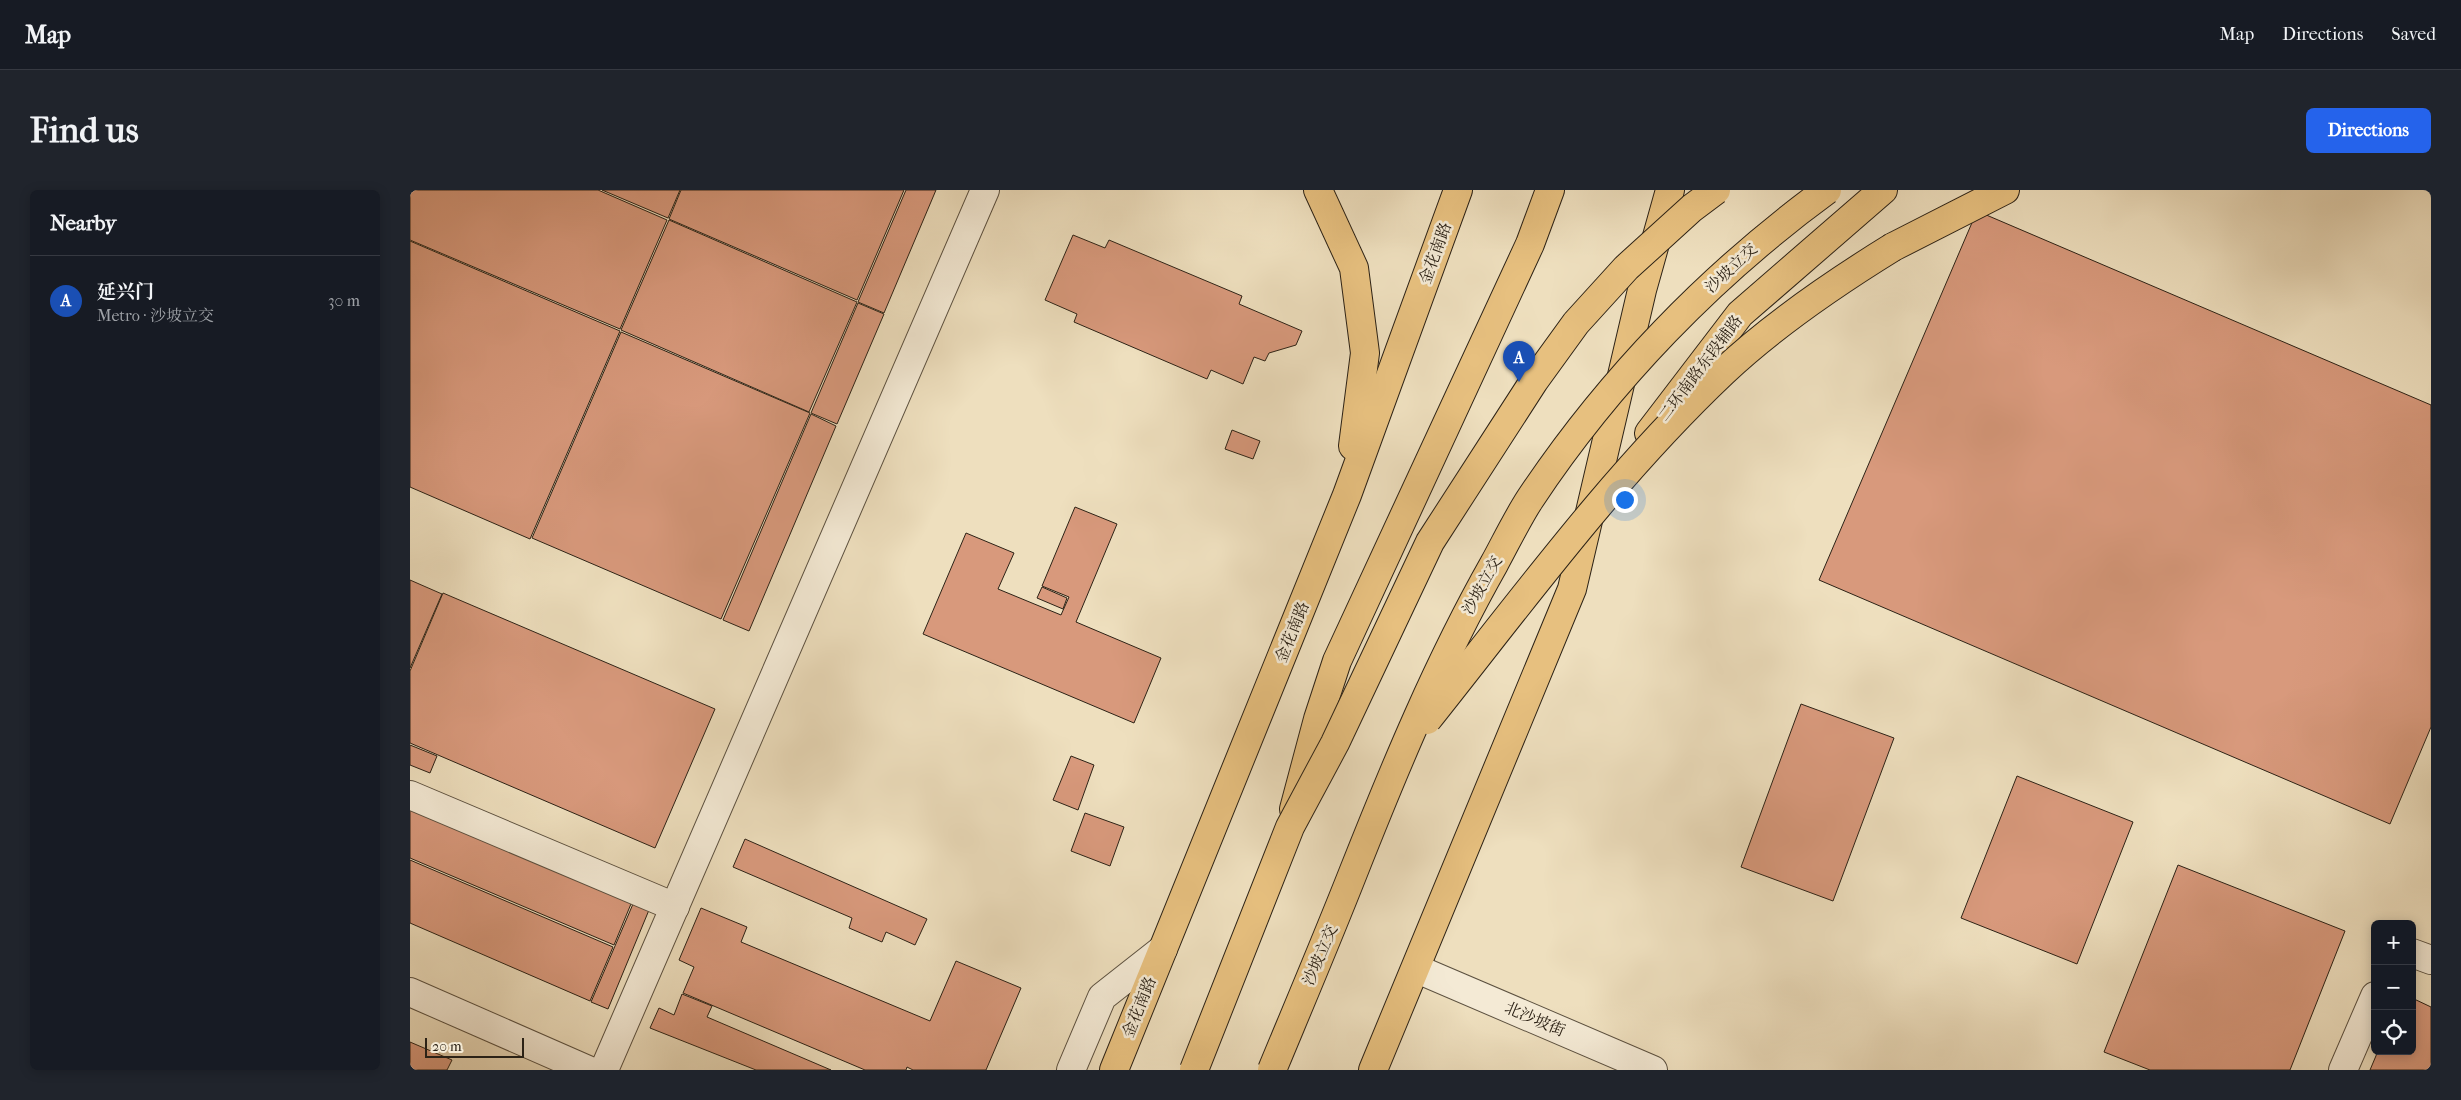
<!DOCTYPE html>
<meta charset="utf-8">
<style>
body{margin:0;font-family:"IM FELL French Canon","Noto Serif SC",serif;background:#20242c;color:#f1f3f6}
.controls{position:absolute;right:15px;bottom:15px;display:grid;overflow:hidden;border-radius:8px;box-shadow:0 2px 12px #0003}
.controls button{width:45px;height:45px;display:grid;place-items:center;padding:0;border:0;border-bottom:1px solid #363941;background:#171b24;color:#f1f3f6;font:25px sans-serif}
.scale{position:absolute;left:15px;bottom:12px;width:99px;box-sizing:border-box;padding-left:5px;border:2px solid #2c2216;border-top:0;font-size:14px;line-height:18px;white-space:nowrap;color:#2c2216;-webkit-text-stroke:4px #f4ead5;paint-order:stroke}
.you{position:absolute;left:1214px;top:309px;width:18px;height:18px;margin:-12px;border:4px solid #fff;border-radius:50%;background:#1a73e8;box-shadow:0 0 0 8px #1a73e833}
.badge{display:grid;place-items:center;width:32px;height:32px;border-radius:50%;background:#2563eb;color:#fff;font-size:16px;font-weight:700}
.pin{position:absolute;translate:-50% -41px;filter:drop-shadow(0 1px 2px #0008)}
.pin::after{content:'';position:absolute;top:26px;width:18px;height:15px;background:inherit;clip-path:polygon(0 0,100% 0,50% 100%)}
.list{margin:0;padding:0;list-style:none}
h2{display:flex;justify-content:space-between;align-items:center;height:65px;margin:0;padding:0 20px;font-size:21px}
h2 small{font-size:16px;font-weight:400;color:#9ea1a6}
.list li{display:grid;grid-template-columns:32px 1fr auto;gap:15px;align-items:center;box-sizing:border-box;height:90px;padding:0 20px;border-top:1px solid #363941}
.list b{display:block;font-size:19px;white-space:nowrap}
.list p{margin:0;font-size:16px;white-space:nowrap;color:#9ea1a6}
.list em{font-size:16px;font-style:normal;color:#9ea1a6}
.icon{flex:none;width:28px;height:28px;fill:none;stroke:currentColor;stroke-width:2;stroke-linecap:round;stroke-linejoin:round}
.map{position:relative;flex:none;width:2021px;height:880px;overflow:hidden;border-radius:8px}
header{display:flex;align-items:center;gap:30px;box-sizing:border-box;height:70px;padding:0 25px;background:#171b24;border-bottom:1px solid #363941}
header strong{font-size:24px}
nav{display:flex;gap:28px;margin-inline-start:auto;font-size:18px}
.intro{display:flex;align-items:center;justify-content:space-between;box-sizing:border-box;height:120px;padding:0 30px}
h1{margin:0;font-size:35px}
.button{padding:12px 22px;border-radius:8px;background:#2563eb;color:#fff;font-size:18px;font-weight:700}
main{display:flex;gap:30px;padding:0 30px}
aside{flex:1;background:#171b24;border-radius:8px;box-shadow:0 2px 12px #0003}
.map>svg:first-child{display:block}
.building{fill:#d8997c;stroke:#2c2216}
.lines{fill:none;stroke-linecap:round;stroke-linejoin:round}
.minor-casing{stroke:#5c5140;stroke-width:30}
.major-casing{stroke:#2c2216;stroke-width:30}
.highway-casing{stroke:#2c2216;stroke-width:30}
.minor{stroke:#f4ead5;stroke-width:28}
.major{stroke:#e7c07f;stroke-width:28}
.highway{stroke:#e7c07f;stroke-width:28}
.highway-bridge-casing{stroke:#2c2216;stroke-width:30;stroke-linecap:butt}
.highway-bridge{stroke:#e7c07f;stroke-width:28}
.labels{text-anchor:middle;dominant-baseline:central;stroke-width:5;stroke-linejoin:round;paint-order:stroke}
.street-label{font-size:16px;fill:#2c2216;stroke:#f4ead5}
</style>
<header>
<strong>Map</strong>
<nav><a>Map</a><a>Directions</a><a>Saved</a></nav>
</header>
<div class="intro"><h1>Find us</h1><a class="button">Directions</a></div>
<main>
<aside>
<h2>Nearby<small></small></h2>
<ul class="list">
<li><span class="badge" style="background:#1a4fb4">A</span><div><b>延兴门</b><p>Metro · 沙坡立交</p></div><em>30 m</em></li>
</ul>
</aside>
<div class="map">
<svg width="2021" height="880" viewBox="0 0 2021 880">
<rect width="100%" height="100%" fill="#eedfbe"/>
<filter id="stains"><feTurbulence type="fractalNoise" baseFrequency=".004" numOctaves="4"/><feColorMatrix values="0 0 0 0 .2 0 0 0 0 .09 0 0 0 0 .02 0 0 0 .5 -.17"/></filter>
<radialGradient id="worn" r=".72"><stop offset=".6" stop-color="#630" stop-opacity="0"/><stop offset="1" stop-color="#630" stop-opacity=".3"/></radialGradient>
<g class="building">
<polygon points="0,0 188,0 257,30 210,139 0,50"/>
<polygon points="192,0 270,0 258,28"/>
<polygon points="271,0 494,0 447,110 259,29"/>
<polygon points="496,0 526,0 474,123 448,112"/>
<polygon points="1567,21 2021,215 2021,537 1980,634 1409,390"/>
<polygon points="259,30 447,112 399,222 211,140"/>
<polygon points="663,45 695,58 699,50 832,106 829,114 892,141 886,155 859,163 855,171 844,167 833,194 801,180 797,189 664,132 667,124 635,110"/>
<polygon points="0,51 210,141 120,349 0,297"/>
<polygon points="448,113 474,124 427,234 401,223"/>
<polygon points="211,142 400,223 311,429 122,348"/>
<polygon points="401,224 426,236 339,441 313,430"/>
<polygon points="822,240 850,251 843,269 815,259"/>
<polygon points="665,317 707,334 666,432 751,468 724,533 513,444 556,343 604,363 588,399 651,425 659,407 632,396"/>
<polygon points="0,390 32,404 0,478"/>
<polygon points="632,397 657,408 653,419 627,408"/>
<polygon points="33,403 305,519 245,658 0,553 0,481"/>
<polygon points="1391,514 1484,548 1423,711 1331,677"/>
<polygon points="0,555 27,566 20,583 0,575"/>
<polygon points="661,566 684,575 668,620 643,610"/>
<polygon points="1607,586 1723,632 1667,774 1551,728"/>
<polygon points="0,614 223,709 204,755 0,668"/>
<polygon points="675,623 714,637 700,676 661,661"/>
<polygon points="335,649 517,729 505,755 476,742 472,752 439,738 442,728 323,677"/>
<polygon points="0,670 203,757 180,811 0,733"/>
<polygon points="1768,675 1935,741 1880,880 1740,880 1694,862"/>
<polygon points="223,714 239,720 198,819 181,812"/>
<polygon points="291,718 337,737 331,752 520,831 546,771 611,798 576,880 503,880 497,877 496,880 455,880 273,803 284,777 269,770"/>
<polygon points="272,804 302,816 297,827 421,880 346,880 240,838 249,818 264,825"/>
<polygon points="2002,808 2021,817 2021,880 1960,880 1968,861 2002,861"/>
<polygon points="0,852 42,870 37,880 0,880"/>
</g>
<g class="lines">
<defs>
<g id="minor">
<polyline points="0,605 265,717"/>
<polyline points="2002,763 2021,770"/>
<polyline points="1007,779 1243,880"/>
<polyline points="0,802 178,880"/>
<polyline points="194,880 575,0"/>
<polyline points="661,880 692,807 753,759"/>
<polyline points="1933,880 1965,806"/>
</g>
<g id="major">
<polyline points="908,0 944,78 955,163 943,256"/>
<polyline points="1239,243 1330,124 1473,0"/>
<polyline points="704,880 937,305 1048,0"/>
<polyline points="963,880 1162,399 1232,100 1260,0"/>
</g>
<g id="highway">
<polyline points="1483,57 1595,0"/>
<polyline points="884,619 908,529 927,471 1120,54 1140,0"/>
</g>
</defs>
<use href="#minor" class="minor-casing"/>
<use href="#major" class="major-casing"/>
<use href="#highway" class="highway-casing"/>
<use href="#minor" class="minor"/>
<use href="#major" class="major"/>
<use href="#highway" class="highway"/>
<defs>
<g id="highway-bridge">
<path d="M1017,530C1111,412 1202,287 1313,182C1364,134 1423,94 1483,57"/>
<polyline points="784,880 880,637 925,553 1020,352 1124,191 1166,133 1216,78 1282,18 1306,0"/>
<path d="M862,880C889,815 917,749 943,683C985,577 1028,473 1084,374C1096,352 1107,329 1120,309C1199,190 1302,84 1417,0"/>
</g>
</defs>
<use href="#highway-bridge" class="highway-bridge-casing"/>
<use href="#highway-bridge" class="highway-bridge"/>
</g>
<g class="labels">
<g class="street-label">
<text transform="translate(1025 63) rotate(-70)">金花南路</text>
<text transform="translate(1321 78) rotate(-43)">沙坡立交</text>
<text transform="translate(1290 178) rotate(-53)">二环南路东段辅路</text>
<text transform="translate(1072 395) rotate(-61)">沙坡立交</text>
<text transform="translate(882 442) rotate(-68)">金花南路</text>
<text transform="translate(910 765) rotate(-67)">沙坡立交</text>
<text transform="translate(729 817) rotate(-68)">金花南路</text>
<text transform="translate(1125 829) rotate(23)">北沙坡街</text>
</g>
</g>
<rect width="100%" height="100%" filter="url(#stains)"/>
<rect width="100%" height="100%" fill="url(#worn)"/>
</svg>
<div class="controls">
<button>+</button>
<button>−</button>
<button><svg class="icon" aria-label="locate" viewBox="0 0 24 24"><circle cx="12" cy="12" r="6"/><path d="M12 2v4M12 18v4M2 12h4M18 12h4"/></svg></button>
</div>
<div class="scale">20 m</div>
<div class="you"></div>
<div class="pin badge" style="left:1109px;top:192px;background:#1a4fb4">A</div>
</div>
</main>
